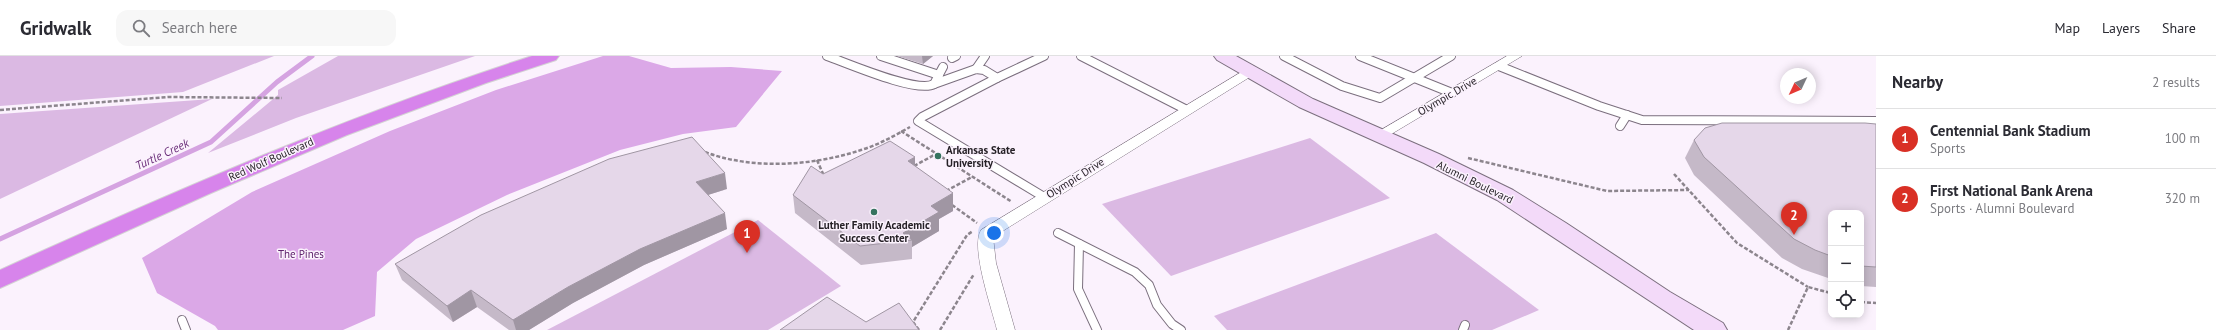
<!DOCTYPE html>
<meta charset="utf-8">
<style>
body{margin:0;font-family:"PT Sans",sans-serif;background:#f7f7f7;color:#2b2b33}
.controls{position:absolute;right:12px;bottom:12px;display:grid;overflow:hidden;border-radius:8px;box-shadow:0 2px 10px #0003}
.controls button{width:36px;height:36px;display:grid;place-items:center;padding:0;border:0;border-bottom:1px solid #e1e1e2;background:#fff;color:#2b2b33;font:20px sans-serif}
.compass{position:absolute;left:1780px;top:12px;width:36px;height:36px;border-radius:50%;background:#fff;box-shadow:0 2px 10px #0003;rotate:226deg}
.you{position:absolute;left:994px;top:177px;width:14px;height:14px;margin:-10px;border:3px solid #fff;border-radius:50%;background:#1a73e8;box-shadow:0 0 0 6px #1a73e833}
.badge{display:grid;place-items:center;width:26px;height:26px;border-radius:50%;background:#d93025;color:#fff;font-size:13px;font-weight:700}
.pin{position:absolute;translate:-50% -33px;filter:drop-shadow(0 1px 2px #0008)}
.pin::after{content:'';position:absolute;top:21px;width:14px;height:12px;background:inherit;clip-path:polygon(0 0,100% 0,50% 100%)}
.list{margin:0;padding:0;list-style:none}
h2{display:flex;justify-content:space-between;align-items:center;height:52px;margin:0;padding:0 16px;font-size:17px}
h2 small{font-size:13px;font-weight:400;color:#7c7c81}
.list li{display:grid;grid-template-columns:26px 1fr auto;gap:12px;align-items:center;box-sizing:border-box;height:60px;padding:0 16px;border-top:1px solid #e1e1e2}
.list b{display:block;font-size:15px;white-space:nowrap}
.list p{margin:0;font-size:13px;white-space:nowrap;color:#7c7c81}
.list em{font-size:13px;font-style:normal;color:#7c7c81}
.icon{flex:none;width:22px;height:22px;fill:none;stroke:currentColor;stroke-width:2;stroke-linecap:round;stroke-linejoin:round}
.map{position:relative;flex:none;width:1876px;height:274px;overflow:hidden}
header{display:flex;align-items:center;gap:24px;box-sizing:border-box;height:56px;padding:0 20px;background:#fff;border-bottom:1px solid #e1e1e2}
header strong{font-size:19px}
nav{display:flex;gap:22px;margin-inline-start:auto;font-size:14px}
.search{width:280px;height:36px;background:#f7f7f7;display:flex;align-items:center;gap:10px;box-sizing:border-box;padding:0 14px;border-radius:12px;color:#7c7c81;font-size:15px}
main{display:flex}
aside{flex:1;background:#fff}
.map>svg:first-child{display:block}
.green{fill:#dbb9e3}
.forest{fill:#dba8e7}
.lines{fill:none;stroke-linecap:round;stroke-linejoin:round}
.stream{stroke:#d5a3e1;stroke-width:5}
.lane-casing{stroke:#7b6f7e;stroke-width:10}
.street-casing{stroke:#7b6f7e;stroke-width:1}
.secondary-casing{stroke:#7b6f7e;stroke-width:2}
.highway-casing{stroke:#d4d3d4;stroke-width:2}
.path{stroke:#8c858d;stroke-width:2.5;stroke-dasharray:4 2;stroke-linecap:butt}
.lane{stroke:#fff;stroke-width:8}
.street{fill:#fff;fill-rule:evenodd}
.secondary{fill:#f3daf9;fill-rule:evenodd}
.highway{fill:#d784eb;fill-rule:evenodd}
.wall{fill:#c5b9c8}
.shaded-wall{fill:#a096a3}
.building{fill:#e5d7e9;stroke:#a096a3}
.poi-dot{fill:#35735f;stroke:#fbf2fd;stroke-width:1.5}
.labels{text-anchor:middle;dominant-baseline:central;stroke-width:3;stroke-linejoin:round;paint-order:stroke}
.street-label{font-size:11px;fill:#262127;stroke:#fbf2fd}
.poi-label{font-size:11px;font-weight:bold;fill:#262127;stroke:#fbf2fd;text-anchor:start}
.park-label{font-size:11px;fill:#5f236d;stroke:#fbf2fd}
.water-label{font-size:12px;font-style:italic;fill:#6b2f7a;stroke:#fbf2fd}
</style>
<header>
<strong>Gridwalk</strong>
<div class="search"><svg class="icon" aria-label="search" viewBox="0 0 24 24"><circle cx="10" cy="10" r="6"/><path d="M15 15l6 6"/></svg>Search here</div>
<nav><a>Map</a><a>Layers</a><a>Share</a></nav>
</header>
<main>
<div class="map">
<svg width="1876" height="274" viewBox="0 0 1876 274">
<rect width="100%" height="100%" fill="#fbf2fd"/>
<g class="green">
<polygon points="0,0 274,0 183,36 0,50"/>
<polygon points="338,0 475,0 296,62 208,97 278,39 278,34"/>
<polygon points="212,43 0,143 0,58"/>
<polygon points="1310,82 1390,142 1171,220 1102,148"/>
<polygon points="758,164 841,230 768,274 547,274"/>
<polygon points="1436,177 1539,254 1492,274 1227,274 1214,260"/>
</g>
<polygon class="forest" points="603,0 629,0 671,12 731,11 782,15 736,71 683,78 620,94 507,139 416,183 377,216 375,260 343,274 218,274 215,270 157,237 142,202 252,136 390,75 496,34"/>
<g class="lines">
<polyline class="stream" points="0,183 211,86 277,26 312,0"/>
<defs>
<g id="lane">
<path d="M827,0C847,7 918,38 934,28L943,11"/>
<polyline points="881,0 939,19"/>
<polyline points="1081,0 1185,53"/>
<polyline points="1284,0 1342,30 1380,42 1451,0"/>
<polyline points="1360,0 1452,37"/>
<polyline points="952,2 956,0"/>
<polyline points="1499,10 1599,50 1642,64 1876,65"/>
<polyline points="976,13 985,0"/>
<polyline points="997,22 922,61 918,65 1044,141"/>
<polyline points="934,28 976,13 984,14 997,22 1044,0"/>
<polyline points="1620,70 1627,59"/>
<polyline points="1058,177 1135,216 1149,229 1157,249 1172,268 1181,274"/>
<polyline points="1079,188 1078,233 1097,274"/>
<polyline points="182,264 186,274"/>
<polyline points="1463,274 1465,269"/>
</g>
<g id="street">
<polygon points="1507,0 1522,0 1383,83 1373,83 1371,80"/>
<path d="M1248,12L1253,13L1254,16L1253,19L993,181L996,207L1015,274H997C992,253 970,191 981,174Z"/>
</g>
<polygon id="secondary" points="1214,0 1236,0 1313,43 1439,98 1513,134 1566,167 1670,236 1723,267 1727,274 1694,274 1497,144 1424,107 1299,51 1217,4"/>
<path id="highway" d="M532,0H559L556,4L486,27L347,79L211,137L0,232V214C174,135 349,59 532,0Z"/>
</defs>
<use href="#lane" class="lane-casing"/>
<use href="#street" class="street-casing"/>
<use href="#secondary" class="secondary-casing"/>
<use href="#highway" class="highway-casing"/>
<g class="path">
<polyline points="0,54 168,41 282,42"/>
<polyline points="901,75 1012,146"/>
<path d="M705,96C752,114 813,110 861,94C878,89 894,80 910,71"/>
<polyline points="1468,102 1607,135 1689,134"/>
<polyline points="817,104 824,120"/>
<polyline points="914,110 936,98"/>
<polyline points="1674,118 1737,187 1808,231"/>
<polyline points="946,135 972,121"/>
<polyline points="952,149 977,167"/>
<polyline points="1861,246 1876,247"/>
<polyline points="919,274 913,266 967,179 973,175"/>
<polyline points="940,274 974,218"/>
<polyline points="1788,274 1808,231 1831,237"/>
</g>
<use href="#lane" class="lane"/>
<use href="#street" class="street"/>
<use href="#secondary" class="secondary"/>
<use href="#highway" class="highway"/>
</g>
<g class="wall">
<polygon points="897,0 933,0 923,8"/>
<polygon points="1876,68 1876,231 1861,230 1861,157 1831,157 1831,223 1802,213 1782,202 1694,119 1685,102 1694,84"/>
<polygon points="915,109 953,155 939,163 939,175 912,191 912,203 861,209 795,157 793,139 823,118"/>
<polygon points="727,133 708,139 727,173 644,209 573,247 529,274 509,274 477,251 453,266 402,224 395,208"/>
</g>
<g class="shaded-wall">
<polygon points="922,0 933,0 923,8"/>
<polygon points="915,101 915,119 908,105"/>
<polygon points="725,117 727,133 698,142 696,126"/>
<polygon points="953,137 953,155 939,163 939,175 912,191 912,184 903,177 931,150"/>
<polygon points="725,157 727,173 644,209 573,247 529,274 516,274 513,264 568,231 640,193"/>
<polygon points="471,234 477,251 453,266 447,250"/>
</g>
<g class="building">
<polygon points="1722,67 1865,67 1876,68 1876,211 1861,210 1861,157 1831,157 1831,200 1815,194 1794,183 1704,101 1694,84 1705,72"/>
<polygon points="692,81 725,117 696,126 725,157 640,193 568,231 513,264 471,234 447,250 395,208 481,159 609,103"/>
<polygon points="890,85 915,101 908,105 953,137 931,150 939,156 903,177 912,184 860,190 793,139 811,110 823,118"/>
<polygon points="827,241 866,266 899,247 919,274 780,274"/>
</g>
<g class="poi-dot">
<circle cx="938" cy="100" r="4"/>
<circle cx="874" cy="156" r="4"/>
</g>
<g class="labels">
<g class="street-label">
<text transform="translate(1447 40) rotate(-30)">Olympic Drive</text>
<text transform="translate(271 103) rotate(-24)">Red Wolf Boulevard</text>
<text transform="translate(1075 122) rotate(-32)">Olympic Drive</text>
<text transform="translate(1475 126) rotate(26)">Alumni Boulevard</text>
</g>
<g class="poi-label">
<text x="946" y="94">Arkansas State<tspan x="946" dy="13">University</tspan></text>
<text x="874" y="169" text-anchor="middle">Luther Family Academic<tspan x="874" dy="13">Success Center</tspan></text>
</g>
<g class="park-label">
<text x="301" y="198">The Pines</text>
</g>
<g class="water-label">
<text transform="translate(162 98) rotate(-25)">Turtle Creek</text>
</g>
</g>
</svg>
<div class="controls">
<button>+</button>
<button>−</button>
<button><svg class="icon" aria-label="locate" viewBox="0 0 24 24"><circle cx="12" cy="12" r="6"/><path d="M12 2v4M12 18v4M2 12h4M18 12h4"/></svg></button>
</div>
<svg class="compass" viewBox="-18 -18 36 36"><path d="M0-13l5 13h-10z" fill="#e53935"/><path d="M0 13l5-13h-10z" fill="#7c7c81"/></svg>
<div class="you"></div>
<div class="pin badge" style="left:747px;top:197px">1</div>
<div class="pin badge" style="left:1794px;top:179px">2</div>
</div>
<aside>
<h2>Nearby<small>2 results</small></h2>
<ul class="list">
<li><span class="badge">1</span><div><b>Centennial Bank Stadium</b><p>Sports</p></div><em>100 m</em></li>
<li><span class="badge">2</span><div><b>First National Bank Arena</b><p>Sports · Alumni Boulevard</p></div><em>320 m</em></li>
</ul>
</aside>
</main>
